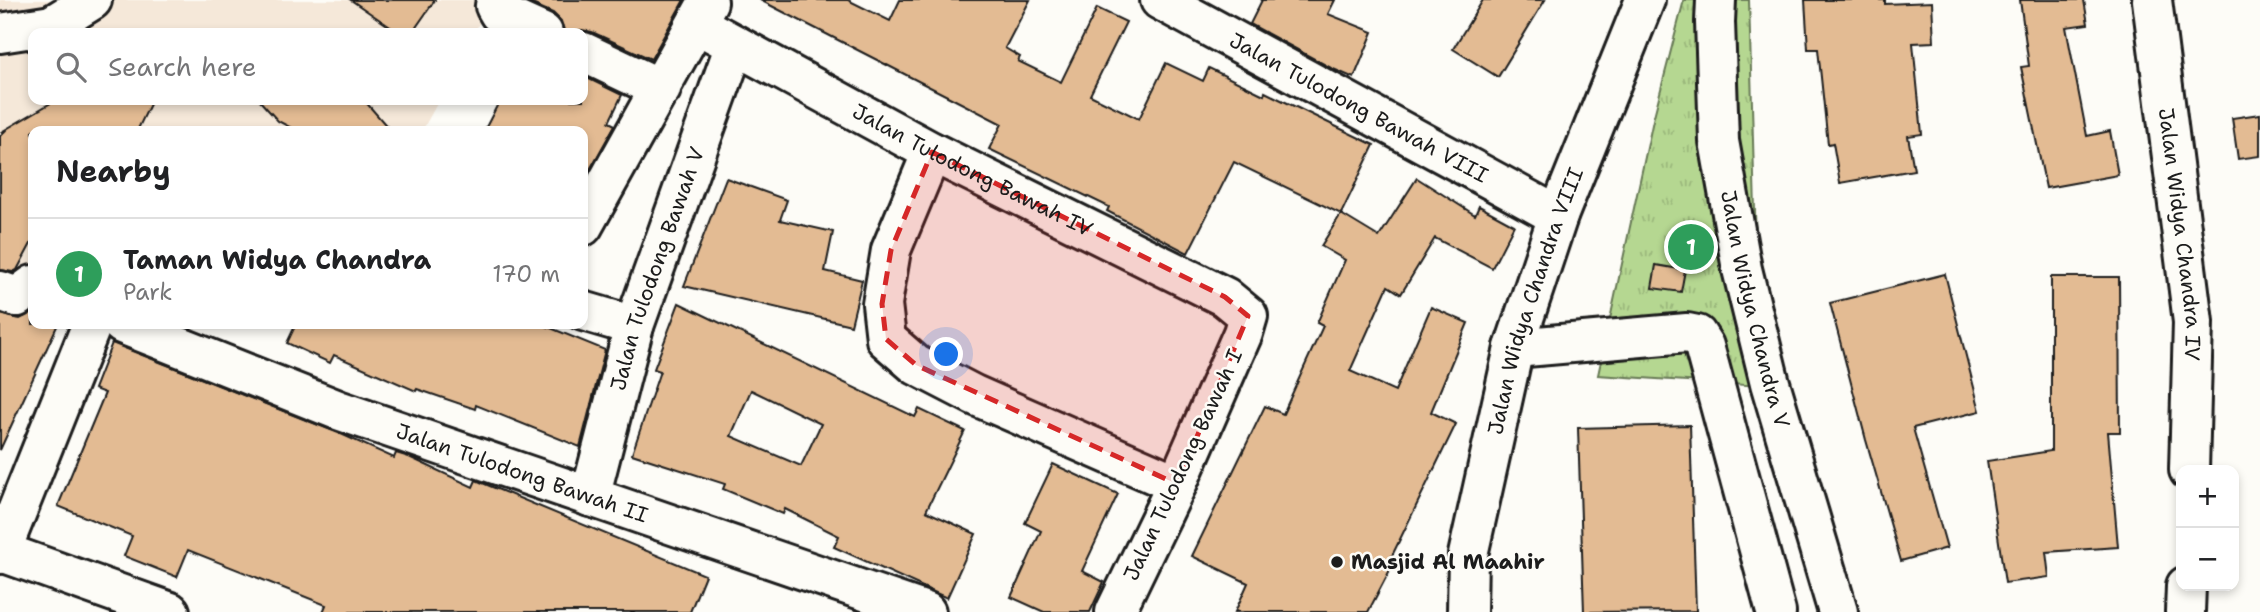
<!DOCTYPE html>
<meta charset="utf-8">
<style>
body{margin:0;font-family:"Shantell Sans",sans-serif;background:#f6f6f6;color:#202124}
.controls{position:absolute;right:21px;bottom:21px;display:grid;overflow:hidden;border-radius:14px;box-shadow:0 4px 10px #0003}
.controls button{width:63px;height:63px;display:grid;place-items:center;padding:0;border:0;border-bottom:2px solid #e0e0e0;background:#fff;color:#202124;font:35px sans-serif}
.you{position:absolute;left:947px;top:355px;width:24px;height:24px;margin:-18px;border:5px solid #fff;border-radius:50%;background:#1a73e8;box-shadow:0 0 0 10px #1a73e833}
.badge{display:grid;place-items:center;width:46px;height:46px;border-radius:50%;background:#7c3aed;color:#fff;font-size:23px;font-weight:700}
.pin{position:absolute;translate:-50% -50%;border:4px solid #fff;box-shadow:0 2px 7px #0006}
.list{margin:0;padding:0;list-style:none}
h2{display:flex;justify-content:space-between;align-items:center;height:91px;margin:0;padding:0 28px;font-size:30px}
h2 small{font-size:23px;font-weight:400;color:#757577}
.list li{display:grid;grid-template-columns:46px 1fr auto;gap:21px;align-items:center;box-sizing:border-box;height:112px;padding:0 28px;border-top:2px solid #e0e0e0}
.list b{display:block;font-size:26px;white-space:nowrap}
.list p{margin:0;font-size:23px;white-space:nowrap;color:#757577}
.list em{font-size:23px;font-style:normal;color:#757577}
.icon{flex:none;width:38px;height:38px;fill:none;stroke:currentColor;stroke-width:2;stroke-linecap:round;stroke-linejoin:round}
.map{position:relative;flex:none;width:2260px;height:612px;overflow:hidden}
.search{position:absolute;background:#fff;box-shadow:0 4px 10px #0003;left:28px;top:28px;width:560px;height:77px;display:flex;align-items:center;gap:18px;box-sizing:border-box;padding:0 24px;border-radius:14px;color:#757577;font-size:26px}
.panel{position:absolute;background:#fff;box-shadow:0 4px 10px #0003;left:28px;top:126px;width:560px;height:203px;border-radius:14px}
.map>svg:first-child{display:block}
.built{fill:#f5e8d9}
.grass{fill:url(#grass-tufts);stroke:#687a56;stroke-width:2}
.building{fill:#e3bb93;stroke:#1c1c1c;stroke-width:2;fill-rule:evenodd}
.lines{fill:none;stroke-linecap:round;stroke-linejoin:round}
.minor-casing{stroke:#1c1c1c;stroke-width:44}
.major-casing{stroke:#1c1c1c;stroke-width:44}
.minor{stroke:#fdfcf7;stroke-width:38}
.major{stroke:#fdfcf7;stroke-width:38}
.marked{fill:#d62828;fill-opacity:0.2;stroke:#d62828;stroke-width:5;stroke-dasharray:14 9;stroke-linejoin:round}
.poi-dot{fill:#1c1c1c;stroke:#fdfcf7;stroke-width:2.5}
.labels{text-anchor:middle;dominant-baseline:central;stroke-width:5;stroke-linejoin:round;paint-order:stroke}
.street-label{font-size:21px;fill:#1c1c1c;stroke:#fdfcf7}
.poi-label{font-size:21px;font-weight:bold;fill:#1c1c1c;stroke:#fdfcf7;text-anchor:start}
</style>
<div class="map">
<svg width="2260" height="612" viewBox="0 0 2260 612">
<defs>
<pattern id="grass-tufts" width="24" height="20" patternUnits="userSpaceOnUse" patternTransform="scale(1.75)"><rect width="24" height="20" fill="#b5d791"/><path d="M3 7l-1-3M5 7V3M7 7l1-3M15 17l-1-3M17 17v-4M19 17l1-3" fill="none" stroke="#9bb87c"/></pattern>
</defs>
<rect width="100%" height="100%" fill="#fdfcf7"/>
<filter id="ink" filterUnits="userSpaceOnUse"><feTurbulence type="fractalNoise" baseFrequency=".0143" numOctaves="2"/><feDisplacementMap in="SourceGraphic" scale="14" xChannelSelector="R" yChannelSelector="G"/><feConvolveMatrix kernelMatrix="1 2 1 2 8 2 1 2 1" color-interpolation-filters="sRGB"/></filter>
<g filter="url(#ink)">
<polygon class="built" points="0,0 492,0 474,33 33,33 33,100 439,100 422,131 33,131 33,302 0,307"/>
<polygon class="grass" points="1684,0 1749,0 1760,386 1598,375 1653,120"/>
<g class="building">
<polygon points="351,0 435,0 412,33 399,33"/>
<polygon points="523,0 684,0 651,59 592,32 582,30 564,33 561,21 553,13"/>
<polygon points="760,0 848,0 890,21 900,0 1030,0 1005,48 1020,57 1018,61 1061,82 1097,8 1126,22 1090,95 1139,119 1166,63 1203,81 1209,68 1264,95 1265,92 1374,145 1341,214 1234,162 1188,253 1107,211 1109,207 989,149 1002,124"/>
<polygon points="1262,0 1335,0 1328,14 1373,32 1354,78 1331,68 1250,24"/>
<polygon points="1483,0 1545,0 1498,77 1453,49"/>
<polygon points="1805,0 1885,0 1885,4 1932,2 1934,42 1913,43 1922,134 1908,136 1914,170 1840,183 1833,143 1828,144 1818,49 1808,49"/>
<polygon points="2020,0 2084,0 2088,24 2066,27 2087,136 2110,131 2118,175 2046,188 2021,67 2029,66"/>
<polygon points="583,76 622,95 609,122 615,125 583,182 583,131 484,131 500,100 583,100"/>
<polygon points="56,100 152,100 137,131 33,131 33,240 17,270 13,272 0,270 0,136 5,131 3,131"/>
<polygon points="259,100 364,100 391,131 297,131 278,121"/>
<polygon points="2260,114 2260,156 2238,159 2232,118"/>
<polygon points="726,178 787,200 780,220 833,232 825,271 862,280 851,325 684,286"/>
<polygon points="1417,178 1475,215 1479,206 1514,225 1492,268 1435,238 1401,294 1388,286 1350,371 1395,391 1431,307 1468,323 1431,412 1456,424 1386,568 1390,570 1368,612 1235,612 1248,583 1192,556 1265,406 1283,414 1323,326 1317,323 1345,260 1321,246 1341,214 1379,237"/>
<polygon points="1656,265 1685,270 1681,292 1652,288"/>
<polygon points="1945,274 1980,411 1913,428 1947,548 1901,561 1866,440 1830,303"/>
<polygon points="2051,277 2119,277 2120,432 2108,432 2118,547 2046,552 2049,577 2005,583 1987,461 2051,451"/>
<path d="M679,303L915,417L919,409L965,431L926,511L976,534L947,598L834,547L839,536L785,509L783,514L723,489L725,484L632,454L660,371L654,369ZM751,390L821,424L801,466L731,436Z"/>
<polygon points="33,312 33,324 58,324 0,450 0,314 20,319"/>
<polygon points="296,324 541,324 605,350 580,447 476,405 475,409 417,389 416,391 334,355 330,363 287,343"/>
<polygon points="112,343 341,434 394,458 396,453 409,457 473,487 476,480 485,484 705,575 690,612 323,612 326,605 188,550 177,577 124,556 132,536 58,506 105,393 94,389"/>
<polygon points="1690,425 1696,611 1584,612 1578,428"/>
<polygon points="1053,464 1118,494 1082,571 1104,582 1090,612 1044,612 1011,597 1041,531 1025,523"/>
</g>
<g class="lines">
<defs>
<g id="minor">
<polyline points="498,0 495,6 499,13 543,33"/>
<path id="s1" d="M1160,0L1558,216"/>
<path id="s2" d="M1716,0L1715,22L1719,141L1742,269L1770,383L1838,612"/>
<path id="s3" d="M2152,0L2193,322L2189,470"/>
<path id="s4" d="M697,24L932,152L1225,297L1248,316L1243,333L1177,484L1115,612"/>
<polyline points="583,52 661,89"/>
<polyline points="932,152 891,250 882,304 886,339 916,365 974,395 1177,484"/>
<polyline points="583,226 708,2"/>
<polyline points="0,291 17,297 33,285"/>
<polyline points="583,311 634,326"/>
<path id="s5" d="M122,324L338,410L926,612"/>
<polyline points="1514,348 1687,333 1697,335 1704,346 1776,612"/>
<path id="s6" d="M590,497L634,326L735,45"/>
<polyline points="2,552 170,612"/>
<polyline points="0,554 92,324"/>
<path id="s7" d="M1467,612L1468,555L1514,348L1558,216L1645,0"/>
<polyline points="2185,612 2186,586"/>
</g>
<g id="major">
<polyline points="0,33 52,25"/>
<polyline points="39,33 92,0"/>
</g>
</defs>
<use href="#minor" class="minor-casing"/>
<use href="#major" class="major-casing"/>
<use href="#minor" class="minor"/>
<use href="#major" class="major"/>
</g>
</g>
<path class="marked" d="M932,152L1225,297L1248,316L1177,484L916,365L886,339L882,304L891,250Z"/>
<circle class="poi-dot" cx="1337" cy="562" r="7"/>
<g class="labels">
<g class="street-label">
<text stroke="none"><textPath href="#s1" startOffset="226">Jalan Tulodong Bawah VIII</textPath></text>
<text stroke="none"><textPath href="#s4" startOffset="312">Jalan Tulodong Bawah IV</textPath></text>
<text stroke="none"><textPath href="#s3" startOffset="236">Jalan Widya Chandra IV</textPath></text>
<text stroke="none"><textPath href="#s6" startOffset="238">Jalan Tulodong Bawah V</textPath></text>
<text stroke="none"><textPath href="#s7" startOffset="320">Jalan Widya Chandra VIII</textPath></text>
<text stroke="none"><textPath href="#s2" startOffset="313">Jalan Widya Chandra V</textPath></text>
<text transform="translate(1183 465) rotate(-65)">Jalan Tulodong Bawah I</text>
<text stroke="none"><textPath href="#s5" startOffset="427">Jalan Tulodong Bawah II</textPath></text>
</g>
<g class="poi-label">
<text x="1351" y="562">Masjid Al Maahir</text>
</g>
</g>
</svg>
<div class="controls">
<button>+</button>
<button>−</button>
</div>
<div class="you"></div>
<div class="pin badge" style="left:1691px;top:247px;background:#2e9e5b">1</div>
<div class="search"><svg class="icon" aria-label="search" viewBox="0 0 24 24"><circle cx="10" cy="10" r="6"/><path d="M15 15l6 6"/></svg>Search here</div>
<section class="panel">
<h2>Nearby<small></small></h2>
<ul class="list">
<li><span class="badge" style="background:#2e9e5b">1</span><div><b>Taman Widya Chandra</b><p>Park</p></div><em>170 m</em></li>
</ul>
</section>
</div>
